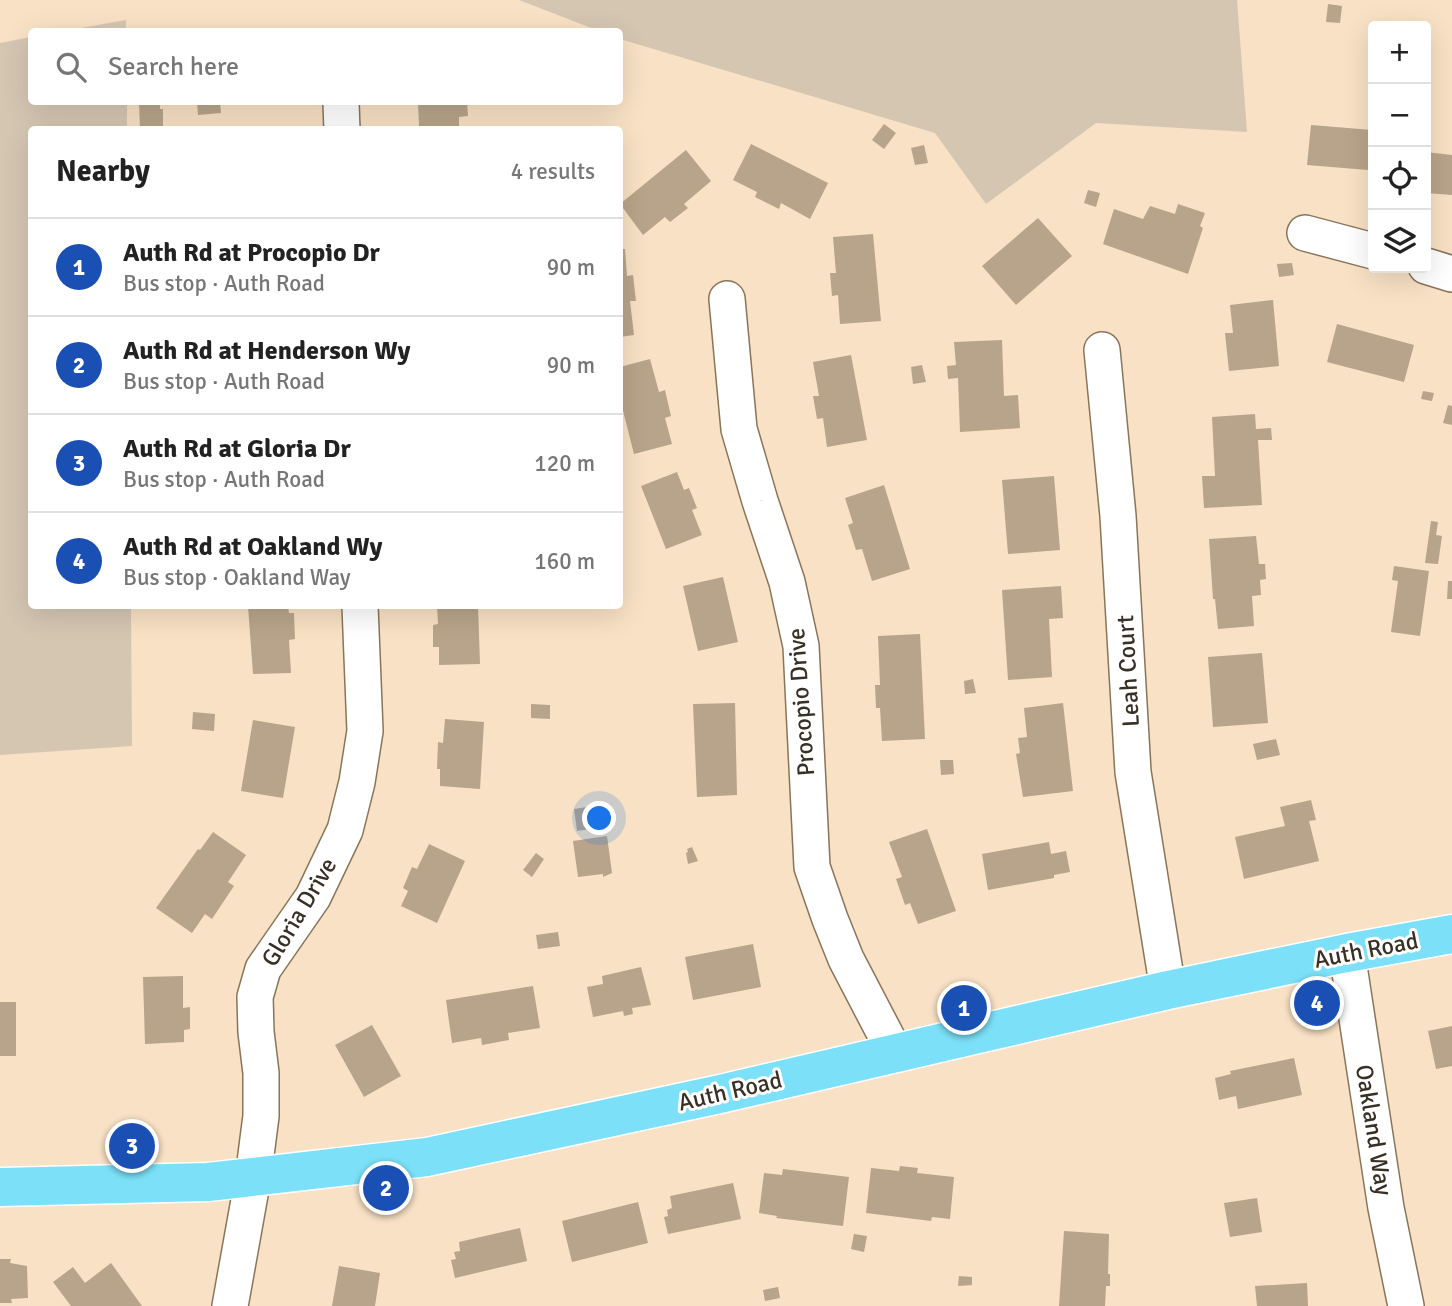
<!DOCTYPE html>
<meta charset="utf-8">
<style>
body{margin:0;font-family:Signika,sans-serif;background:#f6f6f6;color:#222}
.controls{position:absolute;right:21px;top:21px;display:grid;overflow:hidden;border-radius:7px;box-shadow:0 7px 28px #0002}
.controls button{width:63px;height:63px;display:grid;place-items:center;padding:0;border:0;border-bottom:2px solid #e0e0e0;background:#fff;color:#222;font:35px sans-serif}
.you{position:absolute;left:600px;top:819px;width:24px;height:24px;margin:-18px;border:5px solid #fff;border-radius:50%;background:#1a73e8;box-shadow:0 0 0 10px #1a73e833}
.badge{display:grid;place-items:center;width:46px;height:46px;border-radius:50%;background:#24687a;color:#fff;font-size:23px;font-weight:700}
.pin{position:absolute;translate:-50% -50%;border:4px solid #fff;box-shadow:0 2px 7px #0006}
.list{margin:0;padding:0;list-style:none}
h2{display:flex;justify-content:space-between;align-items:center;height:91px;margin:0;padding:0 28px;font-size:30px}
h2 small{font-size:23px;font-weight:400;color:#767676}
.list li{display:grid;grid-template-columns:46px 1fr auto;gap:21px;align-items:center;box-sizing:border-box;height:98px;padding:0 28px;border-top:2px solid #e0e0e0}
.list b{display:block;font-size:26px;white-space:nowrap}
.list p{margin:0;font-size:23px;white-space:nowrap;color:#767676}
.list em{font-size:23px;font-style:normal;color:#767676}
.icon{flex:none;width:38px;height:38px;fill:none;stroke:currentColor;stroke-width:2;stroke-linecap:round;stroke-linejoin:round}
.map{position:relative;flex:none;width:1452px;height:1306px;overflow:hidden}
.search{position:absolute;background:#fff;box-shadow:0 7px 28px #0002;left:28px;top:28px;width:595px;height:77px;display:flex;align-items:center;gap:18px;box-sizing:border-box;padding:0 24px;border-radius:7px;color:#767676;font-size:26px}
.panel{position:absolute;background:#fff;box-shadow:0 7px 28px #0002;left:28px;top:126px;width:595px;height:483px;border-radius:7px}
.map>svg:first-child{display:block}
.green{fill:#d5c6b2}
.building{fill:#b8a48a}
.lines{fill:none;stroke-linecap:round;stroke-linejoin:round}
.minor-casing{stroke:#89755a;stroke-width:38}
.major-casing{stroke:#fff;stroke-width:41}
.minor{stroke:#fff;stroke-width:35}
.major{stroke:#7ce1f8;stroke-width:38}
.labels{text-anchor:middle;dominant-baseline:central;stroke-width:6;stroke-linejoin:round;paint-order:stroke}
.street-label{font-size:24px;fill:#393025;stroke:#fff}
</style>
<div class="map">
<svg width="1452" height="1306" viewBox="0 0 1452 1306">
<rect width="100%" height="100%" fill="#f8e1c4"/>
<g class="green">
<polygon points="519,0 1237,0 1247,132 1096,123 986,204 935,133 620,39 620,32 599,31"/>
<polygon points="126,20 126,31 64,31"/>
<polygon points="31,37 32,102 127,102 127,129 32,130 32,606 131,606 132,746 0,755 0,43"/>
</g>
<g class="building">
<polygon points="1328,4 1342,6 1340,23 1326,22"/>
<polygon points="139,102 160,102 160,109 163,109 163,130 140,130"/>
<polygon points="197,102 220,102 221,113 198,115"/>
<polygon points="418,102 467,102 468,116 459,117 459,130 413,130 413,127 419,127"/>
<polygon points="884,124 896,133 884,149 872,140"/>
<polygon points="1311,125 1372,130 1368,170 1307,165"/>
<polygon points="751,144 828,183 810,219 781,203 779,209 755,197 757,192 733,180"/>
<polygon points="924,145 928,163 915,165 911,148"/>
<polygon points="686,150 711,181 684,204 688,208 670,222 665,217 643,235 620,204"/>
<polygon points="1426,152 1452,155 1452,195 1426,193"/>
<polygon points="1088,190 1100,193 1096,207 1084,203"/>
<polygon points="1178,204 1205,213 1200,226 1203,228 1188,274 1103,244 1114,209 1143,219 1150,206 1175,214"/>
<polygon points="1038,218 1072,256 1016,305 982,266"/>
<polygon points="873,234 881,321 840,324 838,295 832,296 830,273 836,273 833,237"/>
<polygon points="620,249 625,249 627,276 633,275 636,301 630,301 634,335 620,337"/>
<polygon points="1292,263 1294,275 1279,277 1277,264"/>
<polygon points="1273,300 1279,366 1229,371 1225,333 1233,333 1230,305"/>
<polygon points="1337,324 1414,345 1404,382 1327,362"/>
<polygon points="1002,340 1004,396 1018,395 1020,428 960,432 958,378 948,379 947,366 956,365 954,342"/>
<polygon points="851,355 867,440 827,447 823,418 817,419 813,396 819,396 813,362"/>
<polygon points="650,359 659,392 665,390 671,416 665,418 672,444 634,454 620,399 620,367"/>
<polygon points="922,365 926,382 913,384 911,367"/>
<polygon points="1423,391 1434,393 1432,401 1421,399"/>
<polygon points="1448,405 1452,406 1452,425 1443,423"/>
<polygon points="1255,414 1256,429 1271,428 1272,440 1258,440 1262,505 1204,508 1202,476 1215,476 1212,417"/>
<polygon points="677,472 684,490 689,488 697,508 692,510 702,535 666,549 641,486"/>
<polygon points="1054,476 1060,550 1008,554 1002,480"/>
<polygon points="884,485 910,569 872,581 862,549 856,550 848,525 853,523 845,498"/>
<polygon points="1431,521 1438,522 1436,535 1442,536 1438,564 1425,563"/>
<polygon points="1256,536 1259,564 1265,564 1266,579 1260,580 1261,595 1252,596 1254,626 1218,629 1215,599 1213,599 1209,539"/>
<polygon points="1394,566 1429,571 1420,636 1391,632 1398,581 1392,580"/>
<polygon points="723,577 738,642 698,651 683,586"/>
<polygon points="1448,581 1452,581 1452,599 1447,599"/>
<polygon points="1061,586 1063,618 1049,619 1052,677 1008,680 1002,590"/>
<polygon points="248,606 288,606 289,613 294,613 295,639 289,640 291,673 253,674"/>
<polygon points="437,606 478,606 480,664 439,665 439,647 433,647 433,625 438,624"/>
<polygon points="920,634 925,739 882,741 880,708 876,708 875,685 880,685 878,636"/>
<polygon points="1262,653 1268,723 1213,727 1208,657"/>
<polygon points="973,679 976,693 965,694 964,681"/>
<polygon points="735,703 737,795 697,797 693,704"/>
<polygon points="1063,703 1073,791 1023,797 1016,754 1020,753 1018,738 1027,737 1024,708"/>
<polygon points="531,704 550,705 550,719 531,718"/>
<polygon points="193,712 215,714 214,731 192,729"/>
<polygon points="445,719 484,722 480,789 440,786 440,769 437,769 438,742 443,743"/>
<polygon points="253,720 295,727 283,798 241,791"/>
<polygon points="1276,739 1280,755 1257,760 1253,744"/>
<polygon points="940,760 953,760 954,774 941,775"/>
<polygon points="1311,800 1316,820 1309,821 1319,861 1244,879 1235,837 1285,826 1280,807"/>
<polygon points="587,807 590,829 577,831 574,809"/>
<polygon points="927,829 956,911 918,924 910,903 905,905 896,879 902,877 889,842"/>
<polygon points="213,832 246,855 228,882 234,886 212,919 205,914 192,933 156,908 198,849 200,850"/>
<polygon points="607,836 612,873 603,877 603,874 578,877 573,841"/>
<polygon points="1049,842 1051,854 1066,851 1070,872 1054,875 1054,878 988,890 982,854"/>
<polygon points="429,844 465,861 437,923 401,906 408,891 403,888 412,867 417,869"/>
<polygon points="692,847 698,861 688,864 686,853 688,852 687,849"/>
<polygon points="536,853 544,859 532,877 523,870"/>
<polygon points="558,932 560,946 538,949 536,935"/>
<polygon points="753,944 761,987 693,1000 685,957"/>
<polygon points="641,967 651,1005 632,1008 633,1014 624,1016 623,1011 593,1017 587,987 603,984 602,976"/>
<polygon points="183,976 183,1008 190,1007 190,1029 184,1030 184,1042 145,1044 143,977"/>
<polygon points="533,986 540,1028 508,1033 509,1040 482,1045 481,1038 452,1043 446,1000"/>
<rect x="0" y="1002" width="16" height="54"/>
<polygon points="372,1025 401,1076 364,1097 335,1045"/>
<polygon points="1452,1026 1452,1066 1436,1069 1428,1031"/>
<polygon points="1294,1058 1302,1095 1238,1109 1236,1096 1219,1100 1215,1078 1231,1074 1230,1071"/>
<polygon points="900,1166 918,1168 917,1173 954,1177 950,1219 932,1217 931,1221 866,1213 871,1168 899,1171"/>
<polygon points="783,1169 849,1177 843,1226 776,1218 777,1216 759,1213 764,1173 782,1175"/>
<polygon points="733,1183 741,1219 668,1234 664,1217 668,1216 667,1210 672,1208 670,1196"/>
<polygon points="1257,1198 1262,1232 1230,1237 1224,1203"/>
<polygon points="638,1202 648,1243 572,1262 562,1221"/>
<polygon points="520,1228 527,1261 455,1278 451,1260 456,1259 454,1252 460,1251 459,1242"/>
<polygon points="1064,1231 1109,1234 1108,1274 1110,1274 1110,1286 1106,1286 1105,1306 1059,1306"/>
<polygon points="854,1234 867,1236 864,1252 851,1249"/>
<polygon points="0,1259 11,1259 10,1263 27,1266 28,1298 11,1299 12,1303 0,1303"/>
<polygon points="111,1263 142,1306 71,1306 53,1282 73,1267 85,1283"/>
<polygon points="339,1266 380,1273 375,1306 332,1306"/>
<polygon points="959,1276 972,1277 972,1285 958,1286"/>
<polygon points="1307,1283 1308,1306 1257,1306 1255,1286"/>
<polygon points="778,1287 780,1298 765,1301 763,1290"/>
</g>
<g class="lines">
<defs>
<g id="minor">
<polyline points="341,103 342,130"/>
<polyline points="1305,233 1373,251"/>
<polyline points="1426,266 1452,274"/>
<polyline points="727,299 739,429 760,501 787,582 801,646 812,867 830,919 846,959 895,1053"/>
<polyline points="1102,350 1118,516 1133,772 1168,990"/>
<polyline points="1347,953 1386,1208 1406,1306"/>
<polyline points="230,1306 253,1178 261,1116 261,1073 256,1032 255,997 263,969 313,897 345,830 357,782 365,731 360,606"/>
</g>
<polyline id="major" points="0,1187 208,1182 427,1157 720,1094 1168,990 1347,953 1452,934"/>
</defs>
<use href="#minor" class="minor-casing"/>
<use href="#major" class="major-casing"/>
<use href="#minor" class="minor"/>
<use href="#major" class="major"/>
</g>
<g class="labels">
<g class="street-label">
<text transform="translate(1128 671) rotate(-93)">Leah Court</text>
<text transform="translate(801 702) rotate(-94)">Procopio Drive</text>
<text transform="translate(299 912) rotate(-59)">Gloria Drive</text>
<text transform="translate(1366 950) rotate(-11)">Auth Road</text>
<text transform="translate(730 1091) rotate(-13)">Auth Road</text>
<text transform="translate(1374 1130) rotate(81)">Oakland Way</text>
</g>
</g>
</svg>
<div class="controls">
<button>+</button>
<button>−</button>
<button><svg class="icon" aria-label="locate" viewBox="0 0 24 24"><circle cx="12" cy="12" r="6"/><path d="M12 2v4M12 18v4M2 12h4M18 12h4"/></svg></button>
<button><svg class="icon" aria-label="layers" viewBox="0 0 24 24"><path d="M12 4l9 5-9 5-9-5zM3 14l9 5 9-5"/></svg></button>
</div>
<div class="you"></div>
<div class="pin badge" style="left:964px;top:1008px;background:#1a4fb4">1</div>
<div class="pin badge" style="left:386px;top:1188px;background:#1a4fb4">2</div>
<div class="pin badge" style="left:132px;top:1146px;background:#1a4fb4">3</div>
<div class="pin badge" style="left:1317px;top:1003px;background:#1a4fb4">4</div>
<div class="search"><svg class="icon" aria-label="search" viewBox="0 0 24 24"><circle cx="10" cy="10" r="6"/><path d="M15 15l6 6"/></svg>Search here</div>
<section class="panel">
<h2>Nearby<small>4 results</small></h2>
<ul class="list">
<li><span class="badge" style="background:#1a4fb4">1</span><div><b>Auth Rd at Procopio Dr</b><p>Bus stop · Auth Road</p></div><em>90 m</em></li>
<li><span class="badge" style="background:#1a4fb4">2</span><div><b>Auth Rd at Henderson Wy</b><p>Bus stop · Auth Road</p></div><em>90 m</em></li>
<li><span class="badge" style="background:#1a4fb4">3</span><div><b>Auth Rd at Gloria Dr</b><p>Bus stop · Auth Road</p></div><em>120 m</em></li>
<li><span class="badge" style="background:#1a4fb4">4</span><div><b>Auth Rd at Oakland Wy</b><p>Bus stop · Oakland Way</p></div><em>160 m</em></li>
</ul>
</section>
</div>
